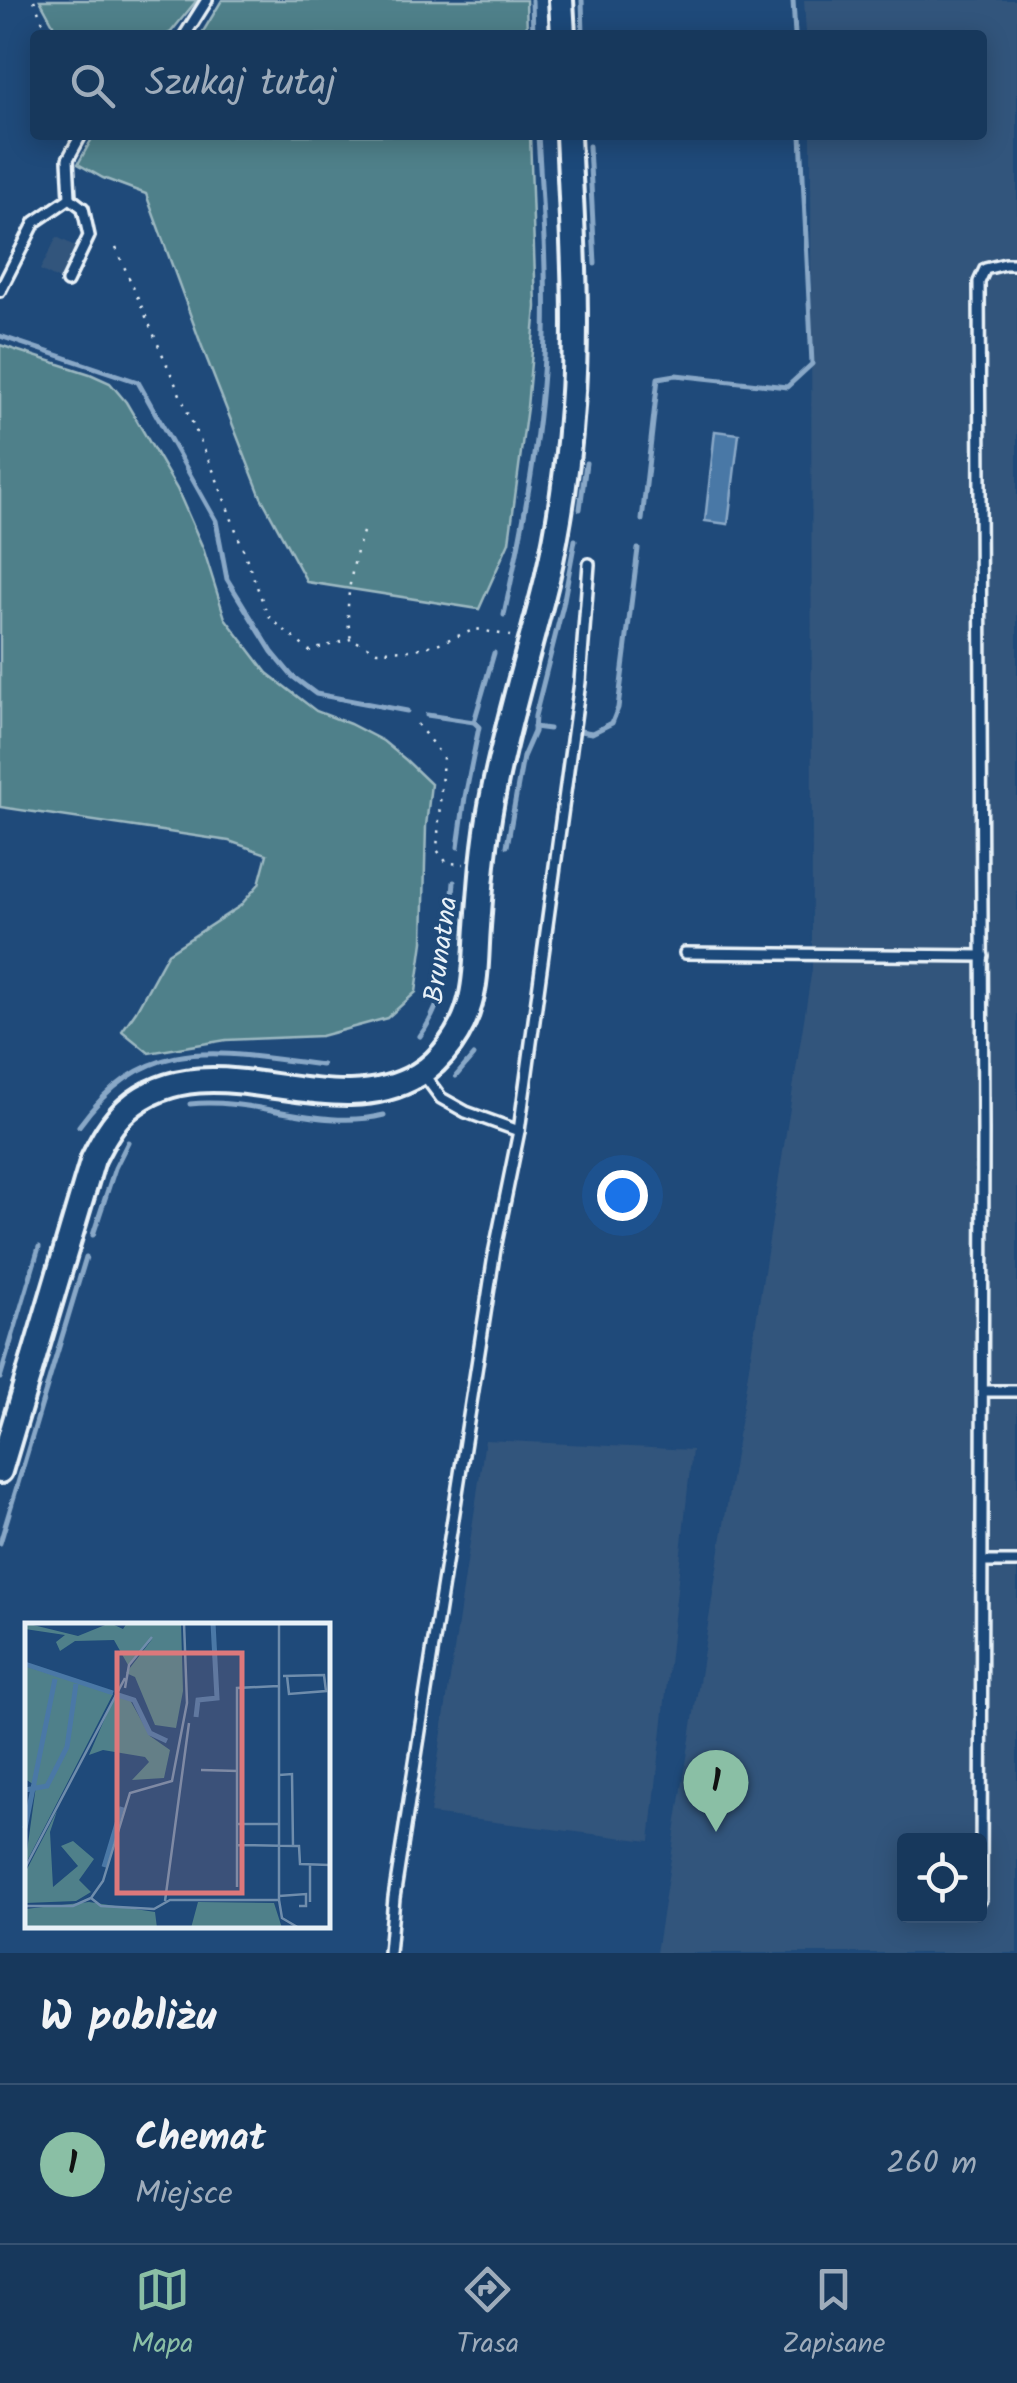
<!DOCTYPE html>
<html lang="pl">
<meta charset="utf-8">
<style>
body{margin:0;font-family:Kalam,sans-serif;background:#203f62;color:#f1f3f6}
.controls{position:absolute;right:30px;bottom:30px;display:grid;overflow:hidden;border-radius:10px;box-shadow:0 5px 25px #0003}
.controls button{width:90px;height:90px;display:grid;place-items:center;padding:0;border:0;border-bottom:2px solid #365272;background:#17385c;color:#f1f3f6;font:50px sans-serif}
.you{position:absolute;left:622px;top:1195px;width:35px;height:35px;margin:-25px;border:8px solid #fff;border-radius:50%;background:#1a73e8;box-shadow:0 0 0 15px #1a73e833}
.badge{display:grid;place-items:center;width:65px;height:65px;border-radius:50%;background:#8abfa5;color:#111;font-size:32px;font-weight:700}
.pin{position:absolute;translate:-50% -82px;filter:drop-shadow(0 2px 5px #0008)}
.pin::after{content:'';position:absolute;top:52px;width:35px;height:30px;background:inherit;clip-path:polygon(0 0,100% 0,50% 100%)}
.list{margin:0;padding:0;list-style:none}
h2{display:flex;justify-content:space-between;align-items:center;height:130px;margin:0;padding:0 40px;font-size:42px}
h2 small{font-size:32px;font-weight:400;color:#9eacbb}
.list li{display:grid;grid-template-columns:65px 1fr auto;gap:30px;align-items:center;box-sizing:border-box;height:160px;padding:0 40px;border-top:2px solid #365272}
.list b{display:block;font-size:38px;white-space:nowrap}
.list p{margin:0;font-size:32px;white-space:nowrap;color:#9eacbb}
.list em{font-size:32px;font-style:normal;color:#9eacbb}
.icon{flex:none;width:55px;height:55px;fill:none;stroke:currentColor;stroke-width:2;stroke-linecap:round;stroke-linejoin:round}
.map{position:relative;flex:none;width:1017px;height:1953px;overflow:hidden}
.search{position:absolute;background:#17385c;box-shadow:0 5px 25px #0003;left:30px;right:30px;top:30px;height:110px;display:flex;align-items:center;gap:25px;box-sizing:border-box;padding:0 35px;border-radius:10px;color:#9eacbb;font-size:38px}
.sheet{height:290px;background:#17385c}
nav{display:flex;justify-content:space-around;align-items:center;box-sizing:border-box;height:140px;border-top:2px solid #365272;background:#17385c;font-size:28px;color:#9eacbb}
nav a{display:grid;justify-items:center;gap:5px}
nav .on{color:#8abfa5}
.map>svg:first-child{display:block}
.built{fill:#32557c;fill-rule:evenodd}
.green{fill:#4f808a;stroke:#9cb8c1;stroke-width:2.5}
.water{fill:#4a78a6;stroke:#89a8c7;stroke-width:2.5}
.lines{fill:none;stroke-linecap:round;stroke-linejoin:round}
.stream{stroke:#89a8c7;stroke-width:5}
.service-casing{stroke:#e8f1f8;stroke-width:16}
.tertiary-casing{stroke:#e8f1f8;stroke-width:30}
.path{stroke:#e8f1f8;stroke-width:2.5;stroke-dasharray:2.5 8;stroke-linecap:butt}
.service{stroke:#1f4a7a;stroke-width:9}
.tertiary{stroke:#1f4a7a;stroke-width:22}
.labels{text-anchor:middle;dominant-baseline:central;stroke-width:8;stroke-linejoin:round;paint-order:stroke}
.street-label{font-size:28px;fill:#e8f1f8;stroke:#1f4a7a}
.inset-river{fill:none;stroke:#4a78a6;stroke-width:5}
.inset-road{fill:none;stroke:#6f8dac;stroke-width:2.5}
.view{fill:#dd787b;fill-opacity:0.15;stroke:#dd787b;stroke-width:5}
.inset-edge{fill:none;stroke:#e8f1f8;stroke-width:5}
</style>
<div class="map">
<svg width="1017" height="1953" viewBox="0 0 1017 1953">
<rect width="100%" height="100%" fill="#1f4a7a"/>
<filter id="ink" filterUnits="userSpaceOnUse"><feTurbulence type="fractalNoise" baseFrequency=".01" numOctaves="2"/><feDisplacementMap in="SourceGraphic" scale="20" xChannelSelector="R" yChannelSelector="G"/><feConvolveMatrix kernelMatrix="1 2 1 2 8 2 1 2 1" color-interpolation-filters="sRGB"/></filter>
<g filter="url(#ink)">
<g class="built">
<path d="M804,0H1017V1953H656L812,969L811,135H982V35H806ZM904,1840H980V1916H904Z"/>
<polygon points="57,237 88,253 71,286 40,270"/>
<polygon points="485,1440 692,1450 650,1841 430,1814"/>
</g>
<g class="green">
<polygon points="40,0 197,0 171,32 165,35 59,35"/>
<polygon points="222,0 526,0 527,35 201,35"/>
<polygon points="94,135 530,135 536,307 527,407 509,542 479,609 307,582 261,497 201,344 146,194 103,178 78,164"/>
<polygon points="0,345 90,374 110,383 126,402 177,489 203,548 225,618 267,673 316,711 350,724 383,741 406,760 431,784 426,826 423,942 416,992 387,1018 321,1036 226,1040 149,1053 122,1031 136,1011 168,953 240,906 259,884 267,854 229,841 0,807"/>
</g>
<polygon class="water" points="715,431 739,434 728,524 705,521"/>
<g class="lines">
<g class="stream">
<polyline points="532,0 533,35"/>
<polyline points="582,0 583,35"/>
<polyline points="793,0 795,35"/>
<polyline points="589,146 595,264"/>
<polyline points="0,336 138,382 216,521 227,579 272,652 292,676 316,694 407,711"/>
<polyline points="580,509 586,463"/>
<polyline points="642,520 658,378 676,375 787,387 812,364 801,135"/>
<path d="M504,615C524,522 542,430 545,335C547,268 542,201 538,135"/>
<polyline points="427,715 474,722"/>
<polyline points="534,727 549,729"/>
<polyline points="580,731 592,733 612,723 618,708 638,549"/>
<polyline points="507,846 523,757 534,732 535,716 563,605 575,540"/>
<polyline points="458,847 465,797 479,727 474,722 494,653"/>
<path d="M420,1036C454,989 449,937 454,882"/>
<polyline points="456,1076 473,1056"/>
<path d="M190,1104C255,1097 320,1131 384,1115"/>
<path d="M79,1126C148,1030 221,1053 322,1065"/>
<polyline points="93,1235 115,1168 128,1142"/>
<polyline points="0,1378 39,1247"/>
<polyline points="0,1543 86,1257"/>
</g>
<defs>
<g id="service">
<polyline points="185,35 207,0"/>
<polyline points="70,198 68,159 81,135"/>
<polyline points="67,282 89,236 83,208 70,198"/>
<polyline points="0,291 35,222 70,198"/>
<polyline points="685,953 983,956"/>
<polyline points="424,1075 441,1098 466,1112 519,1131"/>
<polyline points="983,1391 1017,1391"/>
<polyline points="983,1562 1017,1562"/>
<polyline points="981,1899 983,1130 979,282 985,269 1005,264 1017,264"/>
<polyline points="389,1953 394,1898 414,1769 495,1249 519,1131 580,682 589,564"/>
</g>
<g id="tertiary">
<polyline points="561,0 563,35"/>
<path d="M0,1471L93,1159C102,1141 112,1122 127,1109C210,1037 327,1129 418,1075C443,1060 463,1030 470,1003C477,979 476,952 478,927C481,885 484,842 492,800C506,725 529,653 547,579C560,523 568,465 572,407C579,317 572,226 568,135"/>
</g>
</defs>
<use href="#service" class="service-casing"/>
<use href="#tertiary" class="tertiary-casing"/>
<g class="path">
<polyline points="34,0 48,35"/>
<polyline points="116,248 216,477 268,616 309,651 351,639"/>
<path d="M363,532C352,565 343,605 351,639L377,651L412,650L437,644L476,629L510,636"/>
<polyline points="417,724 443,757 437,850 447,863 464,864"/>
</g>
<use href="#service" class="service"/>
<use href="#tertiary" class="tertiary"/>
</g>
</g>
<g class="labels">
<g class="street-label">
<text transform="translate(442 950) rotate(-82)">Brunatna</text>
</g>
</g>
<g transform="translate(25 1623)">
<rect width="305" height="305" fill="#1f4a7a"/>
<path d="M0,0L53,13L85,0L98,6L102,0H156L158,68L151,105L130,102L110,54L101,50L128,15L103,42L89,17L50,18L35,28L31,19L40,12L0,6ZM0,43L88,71L0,242L11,163L0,156ZM90,72L105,77L125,113L145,127L139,155L107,157L124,139L120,134L78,127L64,132ZM32,188L25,209L28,264L53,243L36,223L48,218L69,236L54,257L66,269L51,278L0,280V250ZM64,279L130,289L132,305H0V286ZM173,279L249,280L257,305H166Z" fill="#4f808a"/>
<path class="inset-river" d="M0,41L88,70M93,72L109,77L125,110L142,118M171,94L173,77L192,75L188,0M0,167L22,163L42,124L51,61M0,205L30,56M79,244L97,184"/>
<path class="inset-road" d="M254,0V277L257,295L274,305M258,53L299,52L301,68L264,71L262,53M100,65L104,42L127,14M176,147L213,148M213,201H254M213,222L268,223L267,151L254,152M268,223H274L275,241L305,242M285,242V279M0,245L100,55M212,264V65L253,63M254,273L281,271V283H274M66,275L76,283L129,286L145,277H253M140,278L164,100M0,283H48L66,275L78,258L105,170L147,158L162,80L159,0"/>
<path class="view" d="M92,30H217V270H92Z"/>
<rect width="305" height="305" class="inset-edge"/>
</g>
</svg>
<div class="controls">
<button><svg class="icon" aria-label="locate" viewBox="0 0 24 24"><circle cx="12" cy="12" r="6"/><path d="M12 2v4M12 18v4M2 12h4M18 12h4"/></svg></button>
</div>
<div class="you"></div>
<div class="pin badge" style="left:716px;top:1832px">1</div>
<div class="search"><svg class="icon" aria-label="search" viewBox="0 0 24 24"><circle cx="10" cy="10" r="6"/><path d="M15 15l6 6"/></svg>Szukaj tutaj</div>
</div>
<section class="sheet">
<h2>W pobliżu<small></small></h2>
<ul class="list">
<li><span class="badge">1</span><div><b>Chemat</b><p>Miejsce</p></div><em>260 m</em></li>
</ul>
</section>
<nav>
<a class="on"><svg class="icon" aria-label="map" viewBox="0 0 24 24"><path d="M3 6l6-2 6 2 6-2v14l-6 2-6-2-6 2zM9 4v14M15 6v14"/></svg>Mapa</a>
<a><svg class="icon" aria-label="directions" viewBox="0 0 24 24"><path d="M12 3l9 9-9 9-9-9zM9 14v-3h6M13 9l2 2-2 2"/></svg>Trasa</a>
<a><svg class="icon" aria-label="saved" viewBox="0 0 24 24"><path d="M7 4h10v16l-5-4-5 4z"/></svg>Zapisane</a>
</nav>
